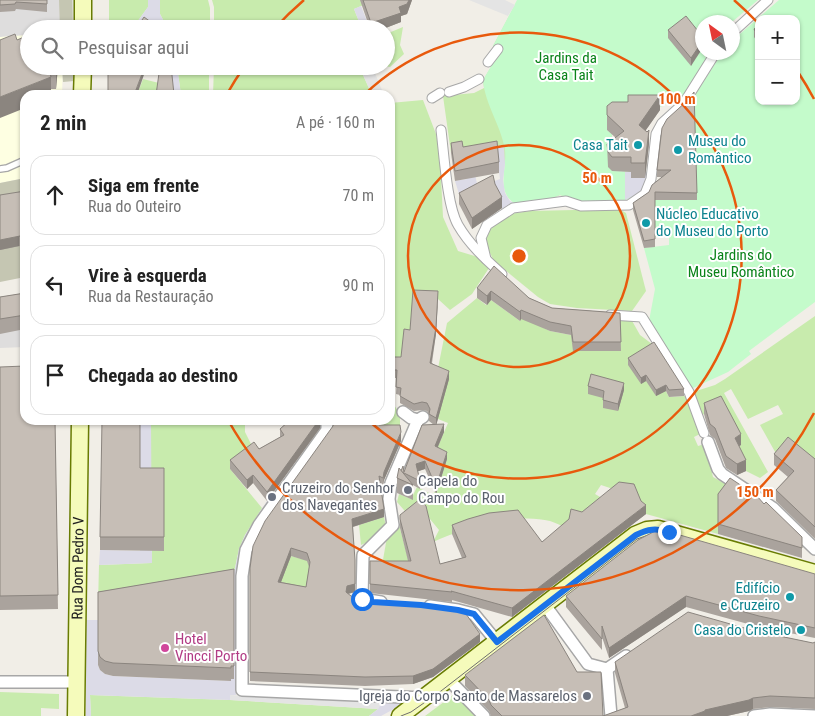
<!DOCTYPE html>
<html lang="pt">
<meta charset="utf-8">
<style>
body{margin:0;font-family:"Roboto Condensed",sans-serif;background:#f2f2f2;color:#222}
.controls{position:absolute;right:15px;top:15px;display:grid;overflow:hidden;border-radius:10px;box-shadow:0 1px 4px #0004}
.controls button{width:45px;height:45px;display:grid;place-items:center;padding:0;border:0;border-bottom:1px solid #e0e0e0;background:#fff;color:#222;font:25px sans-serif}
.compass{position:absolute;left:695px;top:15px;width:45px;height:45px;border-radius:50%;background:#fff;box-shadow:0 1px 4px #0004;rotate:327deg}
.stop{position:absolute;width:15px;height:15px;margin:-11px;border:4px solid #1a73e8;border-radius:50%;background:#fff}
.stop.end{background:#1a73e8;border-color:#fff;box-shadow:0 1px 5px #0008}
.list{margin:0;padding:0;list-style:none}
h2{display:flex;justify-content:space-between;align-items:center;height:65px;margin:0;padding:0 20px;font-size:21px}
h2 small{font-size:16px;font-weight:400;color:#767676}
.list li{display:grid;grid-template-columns:32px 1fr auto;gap:15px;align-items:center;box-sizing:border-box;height:80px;margin:0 10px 10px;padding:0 10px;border:1px solid #e0e0e0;border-radius:15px}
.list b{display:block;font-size:19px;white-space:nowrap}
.list p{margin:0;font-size:16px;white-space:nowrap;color:#767676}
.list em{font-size:16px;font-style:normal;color:#767676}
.icon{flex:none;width:28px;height:28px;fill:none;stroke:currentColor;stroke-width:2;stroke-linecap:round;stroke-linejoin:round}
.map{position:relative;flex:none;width:815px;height:716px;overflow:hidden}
.search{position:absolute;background:#fff;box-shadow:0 1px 4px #0004;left:20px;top:20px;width:375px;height:55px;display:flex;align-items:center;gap:12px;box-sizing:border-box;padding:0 18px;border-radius:28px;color:#767676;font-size:19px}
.panel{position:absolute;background:#fff;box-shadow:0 1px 4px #0004;left:20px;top:90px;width:375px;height:335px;border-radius:15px}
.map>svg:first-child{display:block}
.residential{fill:#dedddd}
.education{fill:#feffe2}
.construction{fill:#c5c6b2}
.grass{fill:#c8ebad}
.park{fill:#c4fbcb;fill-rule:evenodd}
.parking{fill:#e4e4e4}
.plaza{fill:#dcdbe7}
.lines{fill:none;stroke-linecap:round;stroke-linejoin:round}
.service-casing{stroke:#a7a7a7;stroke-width:8}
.pedestrian-casing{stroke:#a7a7a7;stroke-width:11}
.minor-casing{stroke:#a7a7a7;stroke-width:14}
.secondary-casing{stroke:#697c03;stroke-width:19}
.service{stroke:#fff;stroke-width:5.5}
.pedestrian{stroke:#fff;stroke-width:9}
.minor{stroke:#fff;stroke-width:11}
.secondary{stroke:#f5fbbb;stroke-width:16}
.tram{stroke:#6e6e6e;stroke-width:1}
.wall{fill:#aaa39d;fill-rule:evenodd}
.shaded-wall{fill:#8b857f}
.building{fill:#c6beb6;stroke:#8b857f;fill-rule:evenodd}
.route{stroke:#1a73e8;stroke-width:6}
.ring{fill:none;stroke:#e8590c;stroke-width:2.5}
.culture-dot{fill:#0f9aa8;stroke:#fff;stroke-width:2}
.worship-dot{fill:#6b7280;stroke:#fff;stroke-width:2}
.hotel-dot{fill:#d1479c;stroke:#fff;stroke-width:2}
.labels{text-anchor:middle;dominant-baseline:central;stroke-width:4;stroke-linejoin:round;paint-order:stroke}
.park-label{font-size:15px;fill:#0a831a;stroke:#fff}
.culture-label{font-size:15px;fill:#0d838f;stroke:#fff;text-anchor:end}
.worship-label{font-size:15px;fill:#5b616d;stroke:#fff;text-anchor:start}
.street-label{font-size:15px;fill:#202020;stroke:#fff}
.hotel-label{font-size:15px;fill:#b23c85;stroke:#fff;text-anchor:start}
.centre{fill:#e8590c;stroke:#fff;stroke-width:2.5}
.ring-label{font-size:15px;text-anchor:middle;font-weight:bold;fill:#e8590c;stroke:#fff;stroke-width:4;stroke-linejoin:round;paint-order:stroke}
</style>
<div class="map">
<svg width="815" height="716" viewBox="0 0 815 716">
<rect width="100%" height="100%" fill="#f1eee7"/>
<g class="residential">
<polygon points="0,0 83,0 83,29 29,29 29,35 0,37"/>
<polygon points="25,305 25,347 0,348 0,309"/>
</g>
<polygon class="education" points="29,35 29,66 63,66 62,95 25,95 25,178 0,183 0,37"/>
<g class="construction">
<polygon points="59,0 72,0 73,29 60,29"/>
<polygon points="62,66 73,66 74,81 63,82"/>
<polygon points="25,178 25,277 0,282 0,183"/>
</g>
<g class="grass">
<polygon points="109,0 148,0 148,7 132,29 109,29"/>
<polygon points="160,0 208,0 210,8 210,29 168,29 160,14"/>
<polygon points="212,0 365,0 366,4 354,9 362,29 214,29 214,7"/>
<polygon points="515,5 523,10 570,198 560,195 550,199 514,203 505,164 462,151 451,153 443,96 474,93 484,88 483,80 501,51 493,46"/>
<polygon points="403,27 400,45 404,54 390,67 385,66 386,66 386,34"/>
<polygon points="177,66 209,66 209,95 181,95"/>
<polygon points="214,66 359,66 372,95 213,95"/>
<polygon points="143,79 159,83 157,95 137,95"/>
<polygon points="423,100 436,134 440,159 443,217 458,251 478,257 489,268 472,294 450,310 438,299 407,356 390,365 390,103"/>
<polygon points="619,209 626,213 646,291 632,311 577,308 550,304 538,297 494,261 488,249 486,240 489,230 510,214 530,211"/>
<path d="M477,298L486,305L491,300L520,321L522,317L550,331L571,335L620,317L631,319L640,335L656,347L658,376L669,397L686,396L700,434L694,437L698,446L705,444L713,477L731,487L718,534L646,514L619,491L601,485L595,494L607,501L568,529C563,526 556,523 550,521C516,512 464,528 433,542L439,530L421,508L410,517L397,502L399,494L411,499L417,487L433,495L440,481L447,459L435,453L448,423L438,419L437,373L447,323Z"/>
<polygon points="815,316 815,470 779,459 760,425 783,414 778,405 748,419 731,389 724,393 768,472 760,478 746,471 735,449 741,445 721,407 702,415 693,392 715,385 725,379"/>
<polygon points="390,399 400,414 400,433 379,434 368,420 390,420"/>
<polygon points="151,420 245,420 245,432 254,450 230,469 262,508 245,535 239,549 232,582 98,605 99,565 151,563 152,550 164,551 164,482 151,482"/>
<polygon points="384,517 386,527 370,541 361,545 359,525"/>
<polygon points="399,525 411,570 381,571 387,537"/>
<polygon points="306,549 310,570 307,590 278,583 291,556 302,559"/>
<polygon points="0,692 59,694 59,709 41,708 41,716 0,716"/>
<polygon points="456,693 477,716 425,716"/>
<polygon points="90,695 230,700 378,709 369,716 91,716"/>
</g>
<g class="park">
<path d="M517,0H758L732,22H702V52L705,53L706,61L678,106L674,101L607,130L612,134V171L649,172L635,196L625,200L589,202L578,201L560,195L550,199L514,203C496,191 507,168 505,150C501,125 485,105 483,80L500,51L493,46Z"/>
<path d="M779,0H815V302L749,351L751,354L728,372L691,389L649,321L655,289L644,248L669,245V237H655V200L693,98L722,53L732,52L733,40ZM759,19H796V101H759Z"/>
</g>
<g class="parking">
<polygon points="469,0 505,0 515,5 508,16"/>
<polygon points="359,66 372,66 384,95 372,95"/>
<polygon points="230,695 381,703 378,709 230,700"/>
</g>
<g class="plaza">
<polygon points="148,0 160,0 160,14 168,29 152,29 154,23 147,19 141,29 132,29 148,7"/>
<polygon points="361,6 370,29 362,29 354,9"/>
<polygon points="170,66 177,66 181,95 173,95"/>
<polygon points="504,145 505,164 503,180 505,193 510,201 514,203 504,212 495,195 492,182 500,179 497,152 471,156 479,193 459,204 459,194 455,181 467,179 462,151"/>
<polygon points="625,172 649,172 644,189 640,193 625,200"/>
<polygon points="140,420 151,420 152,563 99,565 100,550 140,551"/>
<polygon points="320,420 323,420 321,430 282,487 271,497 247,535 241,548 238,580 236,695 230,695 230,700 90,695 91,716 86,716 85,620 98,620 98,665 100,670 105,674 113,676 231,681 232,582 239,549 245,535 267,501 292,472 320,429"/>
<polygon points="381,703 403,704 381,716 369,716 378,709"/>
</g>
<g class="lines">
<defs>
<polyline id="service" points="0,169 7,168 25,160"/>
<g id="pedestrian">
<polyline points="732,33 768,0"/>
<polyline points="488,62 498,49"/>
<polyline points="449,92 464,87 479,79"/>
<polyline points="432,98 440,93"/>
<path d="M441,130C444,154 447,206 458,225C469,244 485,259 502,274"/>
<polyline points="486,259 481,238 487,225 513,208 566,201 581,206 629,205 645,194 651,179 656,134 662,123 684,103 716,52"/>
<polyline points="610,315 642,317 689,392 704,433"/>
</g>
<g id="minor">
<polyline points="403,412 411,418 418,420"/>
<polyline points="327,420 327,430 259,525 246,550 242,576 242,690 424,698"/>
<polyline points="708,442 718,469 722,474 773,508 815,549"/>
<polyline points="381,602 362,599 363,555 393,525 389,499 391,483 418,420 423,417"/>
<polyline points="545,605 588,664 607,669"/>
<polyline points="430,606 458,610 474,614 497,642"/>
<polyline points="607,669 626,656"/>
<polyline points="607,669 611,716"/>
<polyline points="449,680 484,716"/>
<polyline points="0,682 77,682"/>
<polyline points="754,716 770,714 815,716"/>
</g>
<g id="secondary">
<polyline points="83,29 83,0"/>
<polyline points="82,95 83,66"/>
<path id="s1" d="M76,716L80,420"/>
<polyline points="400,716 635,535 647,530 658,529 815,573"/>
</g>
</defs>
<use href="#service" class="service-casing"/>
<use href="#pedestrian" class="pedestrian-casing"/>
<use href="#minor" class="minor-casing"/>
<use href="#secondary" class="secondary-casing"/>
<use href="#service" class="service"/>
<use href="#pedestrian" class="pedestrian"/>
<use href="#minor" class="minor"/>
<use href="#secondary" class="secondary"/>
<polyline class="tram" points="401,716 411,712 441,691 637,539 657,532 665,534"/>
</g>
<g class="wall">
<polygon points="0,0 47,0 47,12 16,9 15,11 0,12"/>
<polygon points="360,0 412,0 407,14 401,16 401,22 383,29 370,29"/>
<polygon points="759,26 759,44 754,37 754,29"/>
<polygon points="668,30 702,36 691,66 668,38"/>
<polygon points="17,40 58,66 56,89 51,89 51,95"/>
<polygon points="628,95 660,110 645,131 649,144 645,178 631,178 631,172 612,171 608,167 607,144 616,138 607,130 607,106 628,102"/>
<polygon points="662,128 697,193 697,200 655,200 655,247 644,248 633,210 633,203 649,192 662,177 657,177 657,170"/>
<polygon points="451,143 499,162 499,173 455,181 451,153"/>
<polygon points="495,184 502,208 472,229 459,204 459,193"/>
<polygon points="25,191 25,245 0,250"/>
<polygon points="477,288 529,298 552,308 620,313 621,351 573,351 571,335 550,331 521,319 520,321 491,300 487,305 477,298"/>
<polygon points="25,293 25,329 0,334 0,297"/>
<polygon points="436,334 432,363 449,379 436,425 444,432 438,447 447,459 436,494 425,469 418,471 420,481 420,489 413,485 413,500 397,493 397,478 401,471 404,472 434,425 429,421 429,414 427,411 422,410 414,411 400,403 400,395 396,394 397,378 390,378 390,357 401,357"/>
<polygon points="628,358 684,389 684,396 669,397 666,391 656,396 646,381 641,384 628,365"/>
<polygon points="0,367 55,420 58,609 0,610"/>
<polygon points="588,386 624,390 618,411 603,408 603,398 588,394"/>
<polygon points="704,403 741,445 739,446 746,471 737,475 726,468 715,439 710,435 704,414"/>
<polygon points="283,420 320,420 320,428 267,501 253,483 247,489 230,469 230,460 259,449 280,437 280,429 286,424"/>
<path d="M379,425L401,441L384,480L383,486L380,485L384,517L353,527L355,592L348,594L351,596L480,642L433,677L413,684L365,686L250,681V568L333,426ZM291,556L307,561L309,567L306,587L281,582Z"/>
<polygon points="774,454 815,459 815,539 776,501 776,490 788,477 774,465"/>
<polygon points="140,468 164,468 164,551 100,550 100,537"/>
<polygon points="718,494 802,537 802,558 718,534"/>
<polygon points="582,512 646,514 512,617 452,600 452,602 370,593 370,561 408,561 400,528 400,519 440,564 462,558 452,534 452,525 542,542"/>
<polygon points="234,569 234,679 231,679 231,681 113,676 105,674 100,670 98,665 98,592"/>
<polygon points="815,574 815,638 759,627 686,607 609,658 602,637 602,650 566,607 566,596"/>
<polygon points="755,631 813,643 815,642 815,709 770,707 753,709 749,711 727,716 491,716 489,711 465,686 465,675 603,716 625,708 615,673 615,662"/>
</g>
<g class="shaded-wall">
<polygon points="409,0 412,0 407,14 401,16 401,22 383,29 371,29 371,23 399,7"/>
<polygon points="702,42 702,49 691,66 691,58"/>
<polygon points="56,66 58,66 56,89"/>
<polygon points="145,66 147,66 137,95 134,95"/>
<polygon points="51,77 51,95 25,95 25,108 0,118 0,97"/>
<polygon points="660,95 660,110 639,140 639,125"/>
<polygon points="649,130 649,144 645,178 645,163"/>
<polygon points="502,197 502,208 472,229 472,218"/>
<polygon points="19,235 19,246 0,250 0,240"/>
<polygon points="491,291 491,300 487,305 487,296"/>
<polygon points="438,299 436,334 430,370 430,363"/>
<polygon points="521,310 521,319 520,321 520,312"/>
<polygon points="449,371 449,379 436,426 436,418"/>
<polygon points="646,375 646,381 641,384 641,378"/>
<polygon points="624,383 624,390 618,411 618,404"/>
<polygon points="666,385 666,391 656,396 656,390"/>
<polygon points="319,420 320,420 320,428 267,501 267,492"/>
<polygon points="444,424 444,432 435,453 435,446"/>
<polygon points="401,432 401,441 384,480 383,486 384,472"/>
<polygon points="741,434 741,445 735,449 735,438"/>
<polygon points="447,452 447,459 436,494 436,487"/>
<polygon points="746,460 746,471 737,475 737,464"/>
<polygon points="425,461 425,469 416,472 416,464"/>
<polygon points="253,475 253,483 247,489 247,480"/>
<polygon points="646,505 646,514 512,617 512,608"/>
<polygon points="384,509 384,517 352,527 352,519"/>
<polygon points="291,548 291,556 278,590 278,582"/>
<polygon points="355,560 355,592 347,594 346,592 347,586"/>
<polygon points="686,596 686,607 609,658 609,648"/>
<polygon points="480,634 480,642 433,677 413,684 413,676"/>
<polygon points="753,698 753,709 749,711 727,716 691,716 705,710"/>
</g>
<g class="building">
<polygon points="0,0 47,0 47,4 16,2 15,4 0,5"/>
<polygon points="363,0 409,0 407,4 399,7 401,13 371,23"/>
<polygon points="686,16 702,36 702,42 691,58 668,30"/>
<polygon points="144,17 159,28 159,29 136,29"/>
<polygon points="60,23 59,29 44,29"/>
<polygon points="759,26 759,37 754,29"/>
<polygon points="15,34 17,40 29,35 29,66 56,66 56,68 49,68 51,77 0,97 0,40"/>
<polygon points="112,66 145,66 134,95 108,95 108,72"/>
<polygon points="160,66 171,66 174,94 156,95"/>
<polygon points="694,92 697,193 655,192 655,239 644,241 633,203 649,192 652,185 671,170 657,170 662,128 667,119 688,100"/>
<polygon points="628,95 660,95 639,125 647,132 649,130 645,163 631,163 631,157 612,157 608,152 607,144 624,131 607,115 607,106 612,102 628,102"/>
<polygon points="462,141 463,147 497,141 499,162 455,171 451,143"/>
<polygon points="493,175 495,184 502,197 472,218 459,193"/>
<polygon points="25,191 25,235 0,240 0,195"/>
<polygon points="494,266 529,298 552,308 620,313 621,342 573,342 571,326 550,322 521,310 520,312 491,291 487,296 477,288"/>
<polygon points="413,290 438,291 436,327 430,363 449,371 436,418 429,414 430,409 427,403 422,402 414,404 400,396 401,388 396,387 397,370 390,370 390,357 401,357 404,329 410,330"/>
<polygon points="25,293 25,315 0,319 0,297"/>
<polygon points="654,342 684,389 669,390 666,385 656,390 646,375 641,378 628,358"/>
<polygon points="25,366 25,420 55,420 58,595 0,596 0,367"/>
<polygon points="591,374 624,383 618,404 603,400 604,391 588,386"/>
<polygon points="721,396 741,434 735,438 746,460 737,464 726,456 715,428 710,424 704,403"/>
<polygon points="102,420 140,420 140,468 164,468 164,537 100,537"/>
<polygon points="288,420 319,420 267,492 253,475 247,480 230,460 254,442 259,449 284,435 280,429 289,421"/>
<path d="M334,420H379V425H400L401,432L384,472L383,478L379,476L384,509L352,519L355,560V584L347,586L346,592L351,596L372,601L420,604L464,611L480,634L433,669L413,676L365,677L250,672V568L253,546L265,521L333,426ZM291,548L307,553L310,562L306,587L278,582Z"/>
<polygon points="444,424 435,446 447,452 436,487 425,461 416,464 420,481 402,472 401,471 403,466 404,472 422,425"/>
<polygon points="788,437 815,459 815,527 776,490 794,471 774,454"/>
<polygon points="399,468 413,485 397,478"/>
<polygon points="730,478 757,496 764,504 766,502 768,504 802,537 802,548 718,524 718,494"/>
<polygon points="619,482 634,484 641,501 646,505 512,608 451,591 452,592 370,584 370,561 411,561 400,519 400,515 420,499 426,506 440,564 466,557 452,525 468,519 489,513 518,510 542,542 569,519 571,509 582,512"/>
<polygon points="659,529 815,574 815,628 759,616 686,596 609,648 602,626 602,639 566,596 638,540"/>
<polygon points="234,569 234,666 231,666 231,668 113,663 105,661 100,657 98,651 98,592"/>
<polygon points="688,612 755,631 813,643 815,642 815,698 770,696 753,698 749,700 705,710 705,711 691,716 502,716 491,705 489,700 465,675 544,615 577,672 601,672 603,716 628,707 615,662"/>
</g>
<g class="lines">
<path class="route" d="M362,599L373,602L421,605L458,610L474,614L497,642L636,535C648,529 656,528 669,532"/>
</g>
<g class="ring">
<circle cx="519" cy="256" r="111"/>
<path d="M365 94A223 223 0 1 1 368 420"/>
<path d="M814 413A334 334 0 0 1 228 420M227 94A334 334 0 0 1 244 67M275 28A334 334 0 0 1 304 0M734 0A334 334 0 0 1 757 22M798 72A334 334 0 0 1 814 99"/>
</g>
<g class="culture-dot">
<circle cx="638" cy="145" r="5"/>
<circle cx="678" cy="150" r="5"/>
<circle cx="646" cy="223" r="5"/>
<circle cx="790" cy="597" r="5"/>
<circle cx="801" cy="630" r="5"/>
</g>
<g class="worship-dot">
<circle cx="408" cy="490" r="5"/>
<circle cx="272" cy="497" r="5"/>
<circle cx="587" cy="696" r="5"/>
</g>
<circle class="hotel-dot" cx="165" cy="648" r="5"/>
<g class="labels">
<g class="park-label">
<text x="566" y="58">Jardins da<tspan x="566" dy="17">Casa Tait</tspan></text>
<text x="741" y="255">Jardins do<tspan x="741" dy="17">Museu Romântico</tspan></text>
</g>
<g class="culture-label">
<text x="688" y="141" text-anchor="start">Museu do<tspan x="688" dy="17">Romântico</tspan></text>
<text x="628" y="145">Casa Tait</text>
<text x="656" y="214" text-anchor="start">Núcleo Educativo<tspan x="656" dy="17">do Museu do Porto</tspan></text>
<text x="780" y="588">Edifício<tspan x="780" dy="17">e Cruzeiro</tspan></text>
<text x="791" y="630">Casa do Cristelo</text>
</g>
<g class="worship-label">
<text x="418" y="481">Capela do<tspan x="418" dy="17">Campo do Rou</tspan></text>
<text x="282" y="488">Cruzeiro do Senhor<tspan x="282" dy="17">dos Navegantes</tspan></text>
<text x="577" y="696" text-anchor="end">Igreja do Corpo Santo de Massarelos</text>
</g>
<g class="street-label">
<text stroke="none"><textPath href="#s1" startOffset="148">Rua Dom Pedro V</textPath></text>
</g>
<g class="hotel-label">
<text x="175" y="639">Hotel<tspan x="175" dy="17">Vincci Porto</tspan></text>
</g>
</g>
<circle cx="519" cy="256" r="8" class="centre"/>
<g class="ring-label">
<text x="677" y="104">100 m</text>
<text x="597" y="183">50 m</text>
<text x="755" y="497">150 m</text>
</g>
</svg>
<div class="controls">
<button>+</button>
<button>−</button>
</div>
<svg class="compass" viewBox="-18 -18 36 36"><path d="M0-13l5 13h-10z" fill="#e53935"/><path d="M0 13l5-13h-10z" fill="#767676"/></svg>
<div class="stop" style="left:362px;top:599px"></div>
<div class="stop end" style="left:669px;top:532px"></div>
<div class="search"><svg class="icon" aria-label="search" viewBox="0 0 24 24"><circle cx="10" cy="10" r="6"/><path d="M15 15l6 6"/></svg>Pesquisar aqui</div>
<section class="panel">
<h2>2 min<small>A pé · 160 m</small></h2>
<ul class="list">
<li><svg class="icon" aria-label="ahead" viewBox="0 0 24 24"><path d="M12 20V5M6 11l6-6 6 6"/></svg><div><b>Siga em frente</b><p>Rua do Outeiro</p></div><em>70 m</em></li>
<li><svg class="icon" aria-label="left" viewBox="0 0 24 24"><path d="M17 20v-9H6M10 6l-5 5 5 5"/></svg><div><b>Vire à esquerda</b><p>Rua da Restauração</p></div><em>90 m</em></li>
<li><svg class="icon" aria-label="arrive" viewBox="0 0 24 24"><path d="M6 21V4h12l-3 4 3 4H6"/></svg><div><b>Chegada ao destino</b></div></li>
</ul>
</section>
</div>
